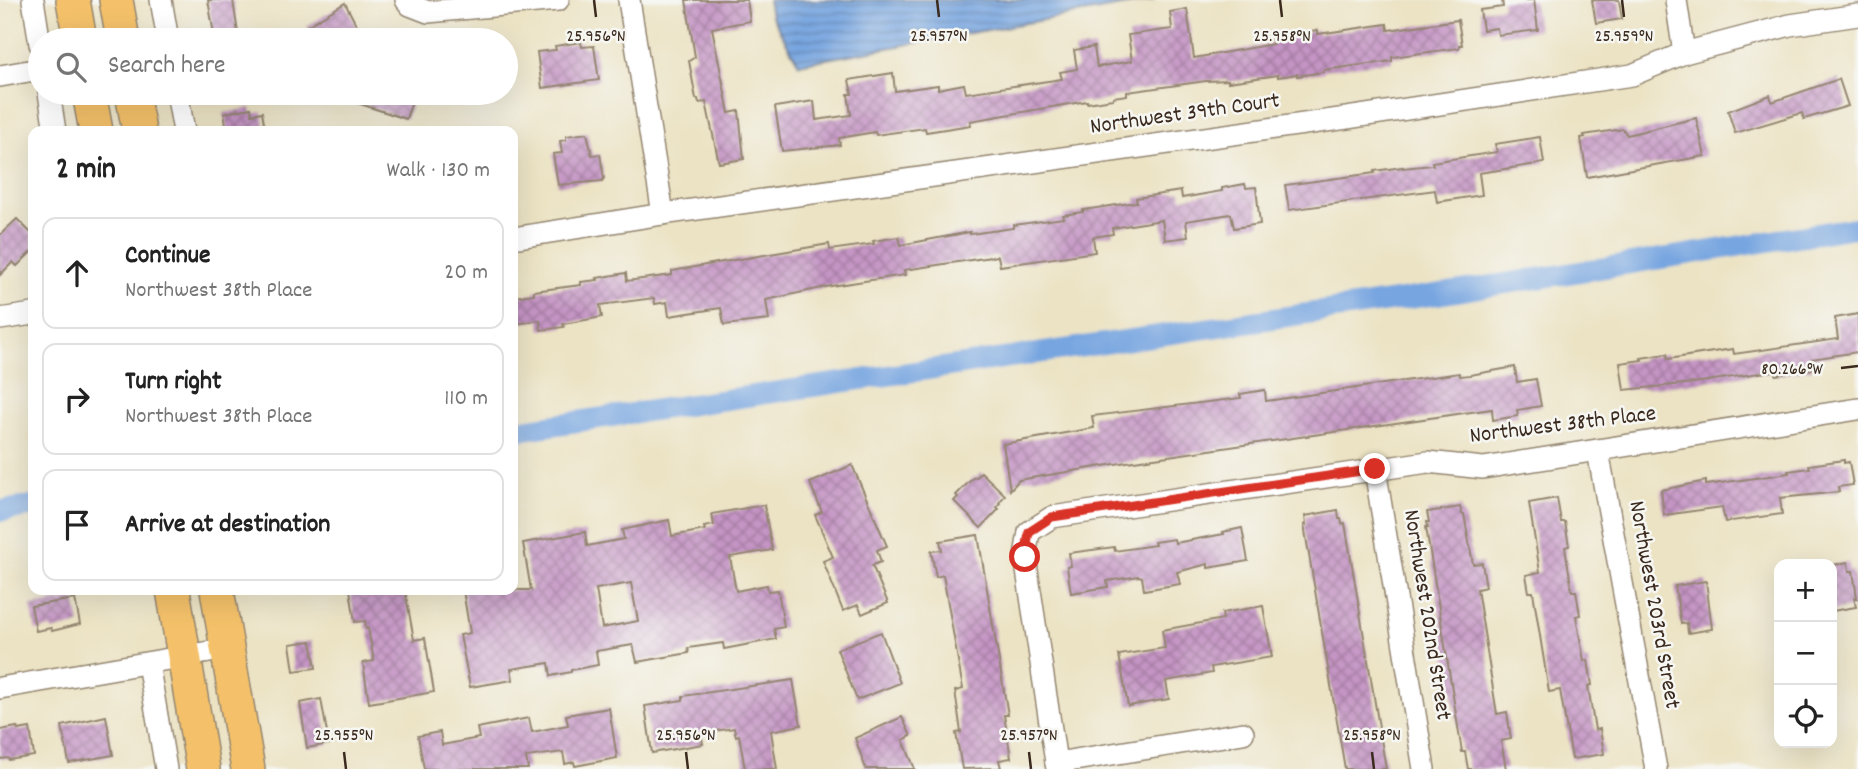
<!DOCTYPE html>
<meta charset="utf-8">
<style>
body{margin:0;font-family:Dekko,sans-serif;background:#f6f6f6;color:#222}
.controls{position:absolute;right:21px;bottom:21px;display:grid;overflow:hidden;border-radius:14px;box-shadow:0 7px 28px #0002}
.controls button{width:63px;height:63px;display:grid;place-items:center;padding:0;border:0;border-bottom:2px solid #e0e0e0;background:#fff;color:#222;font:35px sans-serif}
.stop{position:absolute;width:21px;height:21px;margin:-16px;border:5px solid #d93025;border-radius:50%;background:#fff}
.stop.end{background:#d93025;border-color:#fff;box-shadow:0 2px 7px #0008}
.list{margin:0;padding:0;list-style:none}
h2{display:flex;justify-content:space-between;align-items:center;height:91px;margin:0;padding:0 28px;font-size:30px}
h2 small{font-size:23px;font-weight:400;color:#767676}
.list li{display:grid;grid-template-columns:46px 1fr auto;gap:21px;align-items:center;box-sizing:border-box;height:112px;margin:0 14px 14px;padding:0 14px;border:2px solid #e0e0e0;border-radius:14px}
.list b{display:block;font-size:26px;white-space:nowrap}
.list p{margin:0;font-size:23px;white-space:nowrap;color:#767676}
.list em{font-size:23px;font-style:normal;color:#767676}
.icon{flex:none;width:38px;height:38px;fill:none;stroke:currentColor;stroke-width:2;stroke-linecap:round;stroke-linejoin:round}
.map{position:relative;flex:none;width:1858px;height:769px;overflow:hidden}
.search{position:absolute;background:#fff;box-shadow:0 7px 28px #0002;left:28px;top:28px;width:490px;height:77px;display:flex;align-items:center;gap:18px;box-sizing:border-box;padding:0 24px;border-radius:38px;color:#767676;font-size:26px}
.panel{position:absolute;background:#fff;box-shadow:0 7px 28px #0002;left:28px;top:126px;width:490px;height:469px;border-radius:14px}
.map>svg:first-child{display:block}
.water{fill:url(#water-rules);stroke:#59687f;stroke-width:2}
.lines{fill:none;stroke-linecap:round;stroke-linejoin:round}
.canal{stroke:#77a5e0;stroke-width:21}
.building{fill:url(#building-cross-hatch);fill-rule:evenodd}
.minor-casing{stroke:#948671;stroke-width:24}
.primary-casing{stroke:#948671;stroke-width:36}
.minor{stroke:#fff;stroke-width:21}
.primary{stroke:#f4c16a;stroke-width:33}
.route{stroke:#d93025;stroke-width:9}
.ticks{fill:none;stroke:#3b2a1e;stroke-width:2.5}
.labels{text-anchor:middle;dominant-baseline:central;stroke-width:5;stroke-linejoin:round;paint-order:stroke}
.street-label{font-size:23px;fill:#3b2a1e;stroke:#f6f6f2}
.ticks-label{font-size:18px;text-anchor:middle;fill:#3b2a1e;stroke:#f6f6f2;stroke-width:5;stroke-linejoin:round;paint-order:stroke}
</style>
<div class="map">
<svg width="1858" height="769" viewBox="0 0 1858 769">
<defs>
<pattern id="water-rules" width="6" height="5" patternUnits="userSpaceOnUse" patternTransform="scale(1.75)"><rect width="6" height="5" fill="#77a5e0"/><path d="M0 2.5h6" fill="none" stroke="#6387b5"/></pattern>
<pattern id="building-cross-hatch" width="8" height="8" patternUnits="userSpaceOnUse" patternTransform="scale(1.75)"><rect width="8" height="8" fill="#c595c5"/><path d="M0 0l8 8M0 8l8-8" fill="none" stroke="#a17a9f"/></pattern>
</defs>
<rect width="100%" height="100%" fill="#f6f6f2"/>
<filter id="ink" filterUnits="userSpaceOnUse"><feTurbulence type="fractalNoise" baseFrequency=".0143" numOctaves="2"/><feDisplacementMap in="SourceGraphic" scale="14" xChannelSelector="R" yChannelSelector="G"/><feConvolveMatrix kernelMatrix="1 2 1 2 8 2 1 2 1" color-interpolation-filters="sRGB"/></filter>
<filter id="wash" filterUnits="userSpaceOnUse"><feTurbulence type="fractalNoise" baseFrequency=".00686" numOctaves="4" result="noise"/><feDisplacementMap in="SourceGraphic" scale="28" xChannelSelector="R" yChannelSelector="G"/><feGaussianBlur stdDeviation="1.57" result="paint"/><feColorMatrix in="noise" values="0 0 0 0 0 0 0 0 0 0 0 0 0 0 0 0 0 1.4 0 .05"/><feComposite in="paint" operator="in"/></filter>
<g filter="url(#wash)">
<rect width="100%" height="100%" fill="#ece3c4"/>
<polygon class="water" points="768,0 1154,0 799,64 771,16"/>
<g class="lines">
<g class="canal">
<polyline points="513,431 1446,293 1858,227"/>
<polyline points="0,511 33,506"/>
</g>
</g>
<g id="blocks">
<g class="building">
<polygon points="208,0 233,0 239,40 215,40"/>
<polygon points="686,0 747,0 750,21 712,28 729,113 739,111 744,159 719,163 706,102 699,103 698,99 696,99 689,61 695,57"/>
<polygon points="1502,0 1534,0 1538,30 1498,35 1497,28 1483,30 1480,10 1503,7"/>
<polygon points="1592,0 1619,0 1622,19 1596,23"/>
<polygon points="345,3 364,40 315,40 307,26"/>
<polygon points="1187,9 1194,58 1273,44 1272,37 1318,30 1318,34 1387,24 1388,30 1458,20 1462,45 1459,45 1459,48 1392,57 1392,61 1324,70 1324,72 1297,76 1297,74 1278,77 1278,75 1228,82 1228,80 1206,81 1127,92 1127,95 1113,97 1113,99 1087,103 1087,101 970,121 971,125 926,132 925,128 876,135 875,132 839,138 840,145 782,151 775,107 814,101 816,120 851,115 848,94 852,94 849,80 893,73 895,91 938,85 938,89 964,84 966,93 1062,79 1060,72 1077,69 1074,50 1094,47 1097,67 1132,61 1128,35 1172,29 1170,12"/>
<polygon points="581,42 582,47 594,46 599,80 542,88 537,52 556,50 555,46"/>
<polygon points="1839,79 1848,106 1804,119 1802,113 1735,133 1728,111 1770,95 1772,102"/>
<polygon points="337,93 415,93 406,119 336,96"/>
<polygon points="251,108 252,114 262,112 265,129 227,131 224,113"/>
<polygon points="1696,118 1705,156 1587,177 1581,138 1585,137 1584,135 1623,129 1627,135"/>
<polygon points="587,133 592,155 600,154 604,178 602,181 558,185 553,154 562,153 560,141 566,140 566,136"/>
<polygon points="1540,137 1544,163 1479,173 1482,195 1437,202 1435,190 1289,210 1285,185 1375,173 1374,171 1403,167 1403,168 1433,165 1432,162 1497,152 1495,144"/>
<polygon points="1245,184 1246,188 1256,187 1260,224 1234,228 1231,214 1186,221 1188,237 1165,240 1162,220 1112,228 1113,234 1093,237 1095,252 1000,266 998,256 904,270 905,275 831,286 766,300 769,320 724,325 721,308 669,316 667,302 655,304 654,298 600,305 602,317 563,324 564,327 541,330 540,320 516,324 513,297 534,294 534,291 581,285 581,282 598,280 597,278 626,273 627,281 672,275 672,271 717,263 829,244 830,250 874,244 873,241 899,237 901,245 970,232 970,234 1013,228 1013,225 1064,218 1063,215 1083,212 1083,210 1137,202 1136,198 1181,191 1182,198 1222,191 1222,188"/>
<polygon points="17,219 33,235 33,250 17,266 13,262 0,275 0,235"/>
<polygon points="1858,314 1858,352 1811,359 1812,369 1776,375 1776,371 1766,372 1694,383 1624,390 1620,363 1642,360 1641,358 1667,354 1668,359 1733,349 1734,354 1838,339 1835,318"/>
<polygon points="1515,367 1517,382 1536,379 1541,406 1517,410 1518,416 1493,420 1492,409 1127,462 1019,480 1010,490 1003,444 1094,428 1092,416 1241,398 1240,394 1265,390 1266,401 1459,373 1460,376 1470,375"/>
<polygon points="1844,460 1844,463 1849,462 1853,485 1838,487 1839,492 1780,498 1782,514 1725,522 1722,507 1664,515 1661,490 1706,481 1706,485 1789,473 1788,471 1810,468 1809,465"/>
<polygon points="852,465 887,546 877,550 881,562 872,565 888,603 862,614 858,605 843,611 823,561 833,557 815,515 822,512 810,483"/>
<polygon points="981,472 1005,495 999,503 1000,504 997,507 999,509 981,528 954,501 958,497 956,495 974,477 976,478"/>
<polygon points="1557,498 1561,522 1565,522 1569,546 1565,547 1572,591 1576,591 1580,615 1576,616 1584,661 1588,660 1592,685 1588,686 1595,730 1600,729 1604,754 1572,759 1560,690 1549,692 1533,592 1529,592 1526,575 1540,572 1529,503"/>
<path d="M764,505L772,550L730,557L736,591L767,585L768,591L778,590L784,627L774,629L776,639L724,649L723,643L688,648L689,653L637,662L633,645L596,651L598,665L571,670V672L551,676L549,663L511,669L513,680L470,687L460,635L470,633L463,590H531L523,543L585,532L587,546L624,539L622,530L669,520L672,536L705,530L704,527L714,525L712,514ZM631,583L638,621L602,628L596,589Z"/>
<polygon points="1460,507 1462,514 1464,514 1473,564 1482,563 1486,587 1477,589 1497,714 1507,712 1511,739 1501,741 1506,769 1468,769 1465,752 1462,752 1426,527 1428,527 1427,522 1429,522 1427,512"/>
<polygon points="1338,510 1339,519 1341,519 1342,524 1345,523 1386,769 1345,769 1304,525 1306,525 1305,516"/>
<polygon points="1242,528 1248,561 1208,568 1208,564 1177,572 1180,584 1144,590 1142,577 1139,576 1107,581 1108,587 1071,593 1067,567 1071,566 1069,553 1114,547 1115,551 1155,545 1154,542 1174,539 1175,543 1224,534 1223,532"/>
<polygon points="978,535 1008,715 1004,715 1011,758 999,760 1001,768 962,769 956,733 961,732 955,691 963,689 943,575 936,577 931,551 942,550 940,541"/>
<polygon points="1848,562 1849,571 1853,571 1857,598 1854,598 1856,607 1832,611 1832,565"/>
<polygon points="1706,581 1712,629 1688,633 1687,623 1681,624 1675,586"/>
<polygon points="350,590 405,590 414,640 425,638 434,692 369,703 363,663 374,661 368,628 366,629 365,621 355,622"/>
<polygon points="75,599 80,624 52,631 51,628 36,631 31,606"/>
<polygon points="1263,606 1272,657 1211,667 1212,673 1166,681 1169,699 1128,706 1119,655 1165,648 1162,630 1223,619 1222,613"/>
<polygon points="881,632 900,683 857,700 837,649"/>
<polygon points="311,641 316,668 294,671 290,644"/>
<polygon points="793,680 801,725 771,731 777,769 745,769 739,735 736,736 734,728 701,733 703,744 652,753 645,706 683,700 683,696"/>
<polygon points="321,699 329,744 307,748 300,703"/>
<polygon points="609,708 617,758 575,766 574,762 565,764 563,752 526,757 528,769 424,769 418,736 440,732 442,745 479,738 477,728 529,718 532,732 568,725 566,715"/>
<polygon points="106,716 113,755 69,763 62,726"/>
<polygon points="902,717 911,736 903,740 915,769 866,769 855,738"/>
<polygon points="17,727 18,730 30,728 34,756 9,760 8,758 0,759 0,730"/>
</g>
</g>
</g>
<g filter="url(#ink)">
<use href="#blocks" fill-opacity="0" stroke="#948671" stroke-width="2"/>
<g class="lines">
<defs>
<g id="minor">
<polyline points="33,0 40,44"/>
<polyline points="161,0 168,40"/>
<polyline points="406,0 410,5 428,12 558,0"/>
<polyline points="629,0 663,214"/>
<polyline points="1676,0 1684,53"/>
<polyline points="0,76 40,69"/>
<polyline points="49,93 55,131"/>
<polyline points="177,93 184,131"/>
<polyline points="513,238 663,214 1340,119 1632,75 1684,53 1790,25 1858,15"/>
<polyline points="0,319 33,314"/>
<polyline points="1598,451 1656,769"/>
<polyline points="1375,469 1424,769"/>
<polyline points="148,663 166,769"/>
<polyline points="0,688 227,649"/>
<polyline points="1056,763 1243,733"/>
<polyline points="1057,769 1025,557 1029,532 1052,517 1428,462 1483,468 1858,409"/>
</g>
<g id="primary">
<polyline points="73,0 80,40"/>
<polyline points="116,0 123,40"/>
<polyline points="89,93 96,131"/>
<polyline points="132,93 139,131"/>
<polyline points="173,590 203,769"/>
<polyline points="217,590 248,769"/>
</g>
</defs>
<use href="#minor" class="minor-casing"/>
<use href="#primary" class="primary-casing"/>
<use href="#minor" class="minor"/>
<use href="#primary" class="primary"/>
</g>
</g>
<g class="lines" filter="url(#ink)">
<polyline class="route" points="1025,557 1029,532 1052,517 1375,469"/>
</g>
<path class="ticks" d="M594,0L596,17M937,0L939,17M1280,0L1282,17M1622,0L1624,17M1841,368L1858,366M344,752L346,769M686,752L688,769M1029,752L1031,769M1372,752L1374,769"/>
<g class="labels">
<g class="street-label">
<text transform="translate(1185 115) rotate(-8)">Northwest 39th Court</text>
<text transform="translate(1563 426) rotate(-7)">Northwest 38th Place</text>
<text transform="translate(1653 605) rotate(80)">Northwest 203rd Street</text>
<text transform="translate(1426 615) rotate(81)">Northwest 202nd Street</text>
</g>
</g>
<g class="ticks-label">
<text x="596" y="41">25.956°N</text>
<text x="939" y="41">25.957°N</text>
<text x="1282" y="41">25.958°N</text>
<text x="1624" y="41">25.959°N</text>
<text x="1792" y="374">80.266°W</text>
<text x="344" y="740">25.955°N</text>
<text x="686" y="740">25.956°N</text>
<text x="1029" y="740">25.957°N</text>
<text x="1372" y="740">25.958°N</text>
</g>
</svg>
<div class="controls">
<button>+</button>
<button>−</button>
<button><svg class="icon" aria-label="locate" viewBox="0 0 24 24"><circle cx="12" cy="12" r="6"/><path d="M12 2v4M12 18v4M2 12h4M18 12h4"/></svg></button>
</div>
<div class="stop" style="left:1025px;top:557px"></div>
<div class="stop end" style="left:1375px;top:469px"></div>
<div class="search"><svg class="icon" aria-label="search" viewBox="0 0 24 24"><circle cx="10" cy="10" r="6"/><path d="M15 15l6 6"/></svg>Search here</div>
<section class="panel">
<h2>2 min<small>Walk · 130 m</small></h2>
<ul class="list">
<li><svg class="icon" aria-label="ahead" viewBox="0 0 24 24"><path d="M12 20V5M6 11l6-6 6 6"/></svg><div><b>Continue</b><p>Northwest 38th Place</p></div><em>20 m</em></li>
<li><svg class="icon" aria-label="right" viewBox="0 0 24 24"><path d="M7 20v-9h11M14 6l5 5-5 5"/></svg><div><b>Turn right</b><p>Northwest 38th Place</p></div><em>110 m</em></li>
<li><svg class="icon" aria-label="arrive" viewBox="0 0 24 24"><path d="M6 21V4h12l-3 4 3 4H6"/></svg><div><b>Arrive at destination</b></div></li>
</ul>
</section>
</div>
